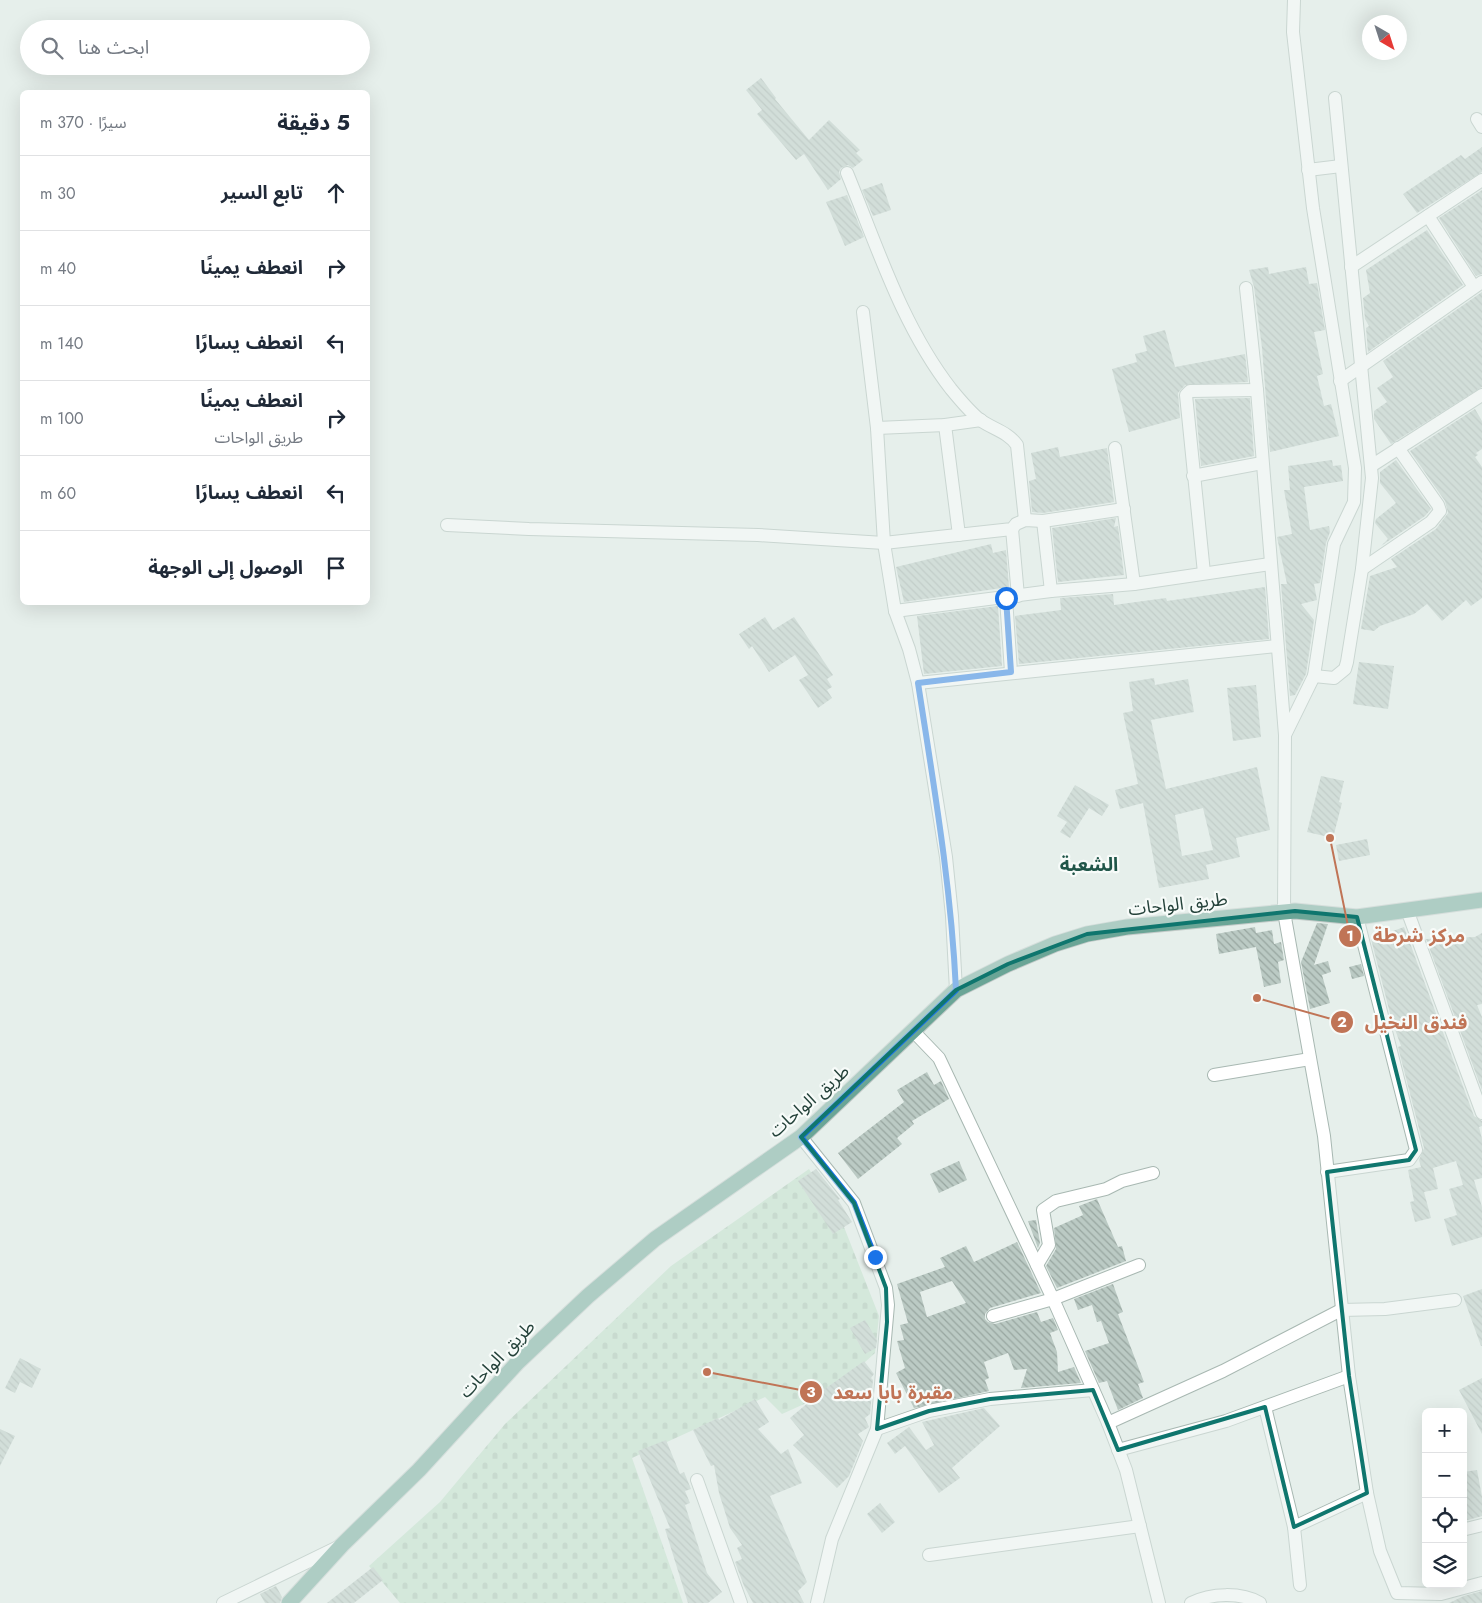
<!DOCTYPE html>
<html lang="ar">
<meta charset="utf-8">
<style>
body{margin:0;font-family:Jost,"Noto Sans Arabic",sans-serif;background:#f2f2f3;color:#1f2937;direction:rtl}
.controls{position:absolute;right:15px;bottom:15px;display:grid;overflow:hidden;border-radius:8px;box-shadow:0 5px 20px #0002}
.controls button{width:45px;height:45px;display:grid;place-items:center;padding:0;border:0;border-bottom:1px solid #e0e1e3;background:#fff;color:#1f2937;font:25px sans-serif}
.compass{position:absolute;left:1362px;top:15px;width:45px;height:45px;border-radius:50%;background:#fff;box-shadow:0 5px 20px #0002;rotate:141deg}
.stop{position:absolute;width:15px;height:15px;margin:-11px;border:4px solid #1a73e8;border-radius:50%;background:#fff}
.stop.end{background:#1a73e8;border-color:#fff;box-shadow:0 1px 5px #0008}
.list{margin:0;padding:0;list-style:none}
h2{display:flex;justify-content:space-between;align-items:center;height:65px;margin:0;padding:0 20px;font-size:21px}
h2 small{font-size:16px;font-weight:400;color:#747a83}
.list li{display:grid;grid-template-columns:32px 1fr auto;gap:15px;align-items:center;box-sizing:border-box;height:75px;padding:0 20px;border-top:1px solid #e0e1e3}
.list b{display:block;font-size:19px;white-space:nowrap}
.list p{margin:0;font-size:16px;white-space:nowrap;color:#747a83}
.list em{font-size:16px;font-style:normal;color:#747a83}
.icon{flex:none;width:28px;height:28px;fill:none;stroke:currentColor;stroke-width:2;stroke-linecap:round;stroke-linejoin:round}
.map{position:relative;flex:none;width:1482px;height:1603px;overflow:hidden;direction:ltr}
.search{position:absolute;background:#fff;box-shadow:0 5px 20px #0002;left:20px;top:20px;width:350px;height:55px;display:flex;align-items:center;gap:12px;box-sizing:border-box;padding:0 18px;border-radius:28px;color:#747a83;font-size:19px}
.panel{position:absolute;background:#fff;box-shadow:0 5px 20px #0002;left:20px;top:90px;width:350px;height:515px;border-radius:8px;direction:rtl}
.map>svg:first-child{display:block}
.cemetery{fill:url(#cemetery-stones)}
.building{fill:url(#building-back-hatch);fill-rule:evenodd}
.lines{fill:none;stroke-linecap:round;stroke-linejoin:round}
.minor-casing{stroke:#a8b8b2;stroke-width:14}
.primary-casing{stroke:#c2cac8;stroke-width:17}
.minor{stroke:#fff;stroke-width:12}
.primary{stroke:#6aa596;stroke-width:15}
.route{stroke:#1a73e8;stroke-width:6}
.marked{fill:none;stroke:#0f766e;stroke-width:4;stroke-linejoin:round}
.labels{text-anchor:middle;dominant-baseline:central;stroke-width:4.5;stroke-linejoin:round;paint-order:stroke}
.street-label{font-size:18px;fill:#24423a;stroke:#f7fbf9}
.neighbourhood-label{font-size:19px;font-weight:bold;fill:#1f5548;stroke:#f7fbf9}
.leader{fill:none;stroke:#c07456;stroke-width:2}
.callout-dot{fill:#c07456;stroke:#f7fbf9;stroke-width:2}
.mark-label{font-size:15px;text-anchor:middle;font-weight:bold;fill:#fff}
.callout-label{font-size:19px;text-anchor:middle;font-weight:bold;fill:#c07456;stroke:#f7fbf9;stroke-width:4.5;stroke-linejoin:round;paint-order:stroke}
</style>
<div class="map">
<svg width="1482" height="1603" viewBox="0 0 1482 1603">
<defs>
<pattern id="cemetery-stones" width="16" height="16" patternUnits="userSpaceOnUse" patternTransform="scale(1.25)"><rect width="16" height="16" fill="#bfe0c8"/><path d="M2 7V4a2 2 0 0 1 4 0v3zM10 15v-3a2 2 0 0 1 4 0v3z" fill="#a4c1ad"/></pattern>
<pattern id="building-back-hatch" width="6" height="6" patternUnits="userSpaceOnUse" patternTransform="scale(1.25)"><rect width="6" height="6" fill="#bbcac4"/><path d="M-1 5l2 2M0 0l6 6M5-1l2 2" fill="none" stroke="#98a6a0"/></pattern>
</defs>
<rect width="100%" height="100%" fill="#e6efeb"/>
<polygon class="cemetery" points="809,1169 844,1227 879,1316 875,1353 833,1391 782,1414 765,1397 632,1458 683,1603 400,1603 369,1566 440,1502 505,1424 671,1266"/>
<g class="building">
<polygon points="761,78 776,98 775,99 809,140 829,120 860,150 856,153 863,160 853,168 848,165 841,168 839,172 841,179 828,190 804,154 796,160 757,114 762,110 746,90"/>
<polygon points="1482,147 1482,172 1417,213 1403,194 1461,155 1465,159"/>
<polygon points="882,183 891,210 873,216 862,190"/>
<polygon points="1482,190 1482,274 1476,276 1439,218"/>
<polygon points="847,195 864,237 845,246 826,202"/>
<polygon points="1427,230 1463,285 1368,352 1366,328 1369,326 1365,319 1363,298 1370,293 1366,270"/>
<polygon points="1268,267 1269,274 1306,267 1309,284 1317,283 1325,330 1314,332 1323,374 1317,376 1324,406 1331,404 1339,436 1270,452 1262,348 1254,287 1249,270"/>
<polygon points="1482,292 1482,387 1391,444 1374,419 1374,411 1387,402 1377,388 1393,377 1383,361"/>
<polygon points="1165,330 1175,367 1245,354 1248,382 1185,385 1178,393 1180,418 1129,432 1112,369 1137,362 1135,354 1147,351 1143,336"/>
<polygon points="1250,398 1254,456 1201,466 1195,399"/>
<polygon points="1475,409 1482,421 1482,449 1476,453 1478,455 1475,457 1482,467 1482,598 1471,606 1466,600 1442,621 1427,604 1414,614 1380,626 1374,631 1361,629 1370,576 1397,567 1391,559 1436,529 1448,513 1445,501 1410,451"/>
<polygon points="1058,447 1060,457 1107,448 1114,502 1043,513 1032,512 1029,481 1036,479 1031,453"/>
<polygon points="1332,460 1333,466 1341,465 1343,481 1304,487 1310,530 1329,526 1330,532 1326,543 1320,583 1314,584 1317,600 1301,604 1314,620 1306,674 1295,695 1290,696 1281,584 1287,584 1277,537 1292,534 1284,490 1290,490 1288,466"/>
<polygon points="1396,460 1431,509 1425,516 1381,546 1388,539 1375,523 1376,519 1396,503 1380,483 1380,472"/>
<polygon points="1116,518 1114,527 1118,526 1124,575 1058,582 1052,528"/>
<polygon points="991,544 993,553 1006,550 1009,587 904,602 896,567"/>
<polygon points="1265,587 1269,639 1019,664 1015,616 1061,610 1060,598 1113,594 1114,605 1166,598 1167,601"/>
<polygon points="998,606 1002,666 924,674 917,616"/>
<polygon points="765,617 773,630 794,617 833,675 827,679 832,687 827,690 832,698 818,708 799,680 808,675 795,655 769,672 752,646 749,649 739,634"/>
<polygon points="1359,662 1394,666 1388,709 1353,704"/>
<path d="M1154,678L1155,685L1188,679L1194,712L1151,720L1166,789L1257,767L1270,830L1236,838L1240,857L1206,865L1209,879L1159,888L1143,803L1120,809L1115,790L1138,784L1123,713L1133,711L1129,682ZM1203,808L1213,850L1182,856L1175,815Z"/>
<polygon points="1256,685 1261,737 1233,741 1227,688"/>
<polygon points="1321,776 1344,781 1339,802 1342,803 1333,838 1307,832"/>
<polygon points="1075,785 1109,805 1102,816 1089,808 1070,838 1060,832 1067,822 1057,816"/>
<polygon points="1367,839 1370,855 1339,861 1336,845"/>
<polygon points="1317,923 1328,924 1314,965 1328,961 1331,972 1322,975 1330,1003 1310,1009 1301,962"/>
<polygon points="1255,927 1256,933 1272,930 1274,944 1281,942 1284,960 1278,962 1281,983 1264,987 1256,947 1219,954 1216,934"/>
<polygon points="1404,927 1474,1116 1482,1121 1482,1126 1479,1127 1482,1139 1482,1178 1474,1180 1482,1207 1482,1237 1452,1246 1444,1219 1457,1215 1449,1189 1463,1185 1456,1161 1433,1168 1438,1189 1424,1192 1431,1218 1415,1222 1410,1202 1414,1201 1408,1170 1421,1167 1419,1160 1424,1148 1398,1047 1401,1046 1392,1021 1371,939"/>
<polygon points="1482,933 1482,1004 1477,1005 1482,1017 1482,1090 1426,939 1475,937"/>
<polygon points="1361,964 1364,976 1352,979 1349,967"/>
<polygon points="927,1072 934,1085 941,1081 949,1099 912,1121 914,1124 897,1138 902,1144 858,1179 838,1153 904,1102 897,1090"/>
<polygon points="959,1161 967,1180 939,1193 930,1174"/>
<polygon points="816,1169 840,1199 838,1200 852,1222 833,1234 798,1181"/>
<polygon points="1097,1199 1118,1247 1122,1246 1126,1261 1057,1288 1046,1266 1056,1249 1054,1228 1083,1215 1079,1206"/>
<polygon points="1036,1220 1040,1243 1038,1248 1028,1221"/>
<path d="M1017,1242L1041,1293L990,1308L985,1314V1319L988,1322L995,1324L1037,1312L1041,1322L1053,1318L1058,1330L1050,1333L1057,1352L1058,1372L1074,1367L1081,1383L1021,1388L1027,1369L1014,1370L1008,1353L984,1362L989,1378L985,1380L989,1391L914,1408L896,1373L905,1368L897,1341L904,1340L900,1325L908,1323L897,1284L945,1267L940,1258L966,1246L974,1262ZM952,1281L966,1303L927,1317L920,1292Z"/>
<polygon points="1113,1284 1123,1312 1118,1314 1144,1382 1138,1384 1143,1398 1118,1410 1107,1381 1099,1383 1085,1351 1109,1343 1101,1321 1097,1322 1092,1305 1078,1310 1074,1299"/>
<polygon points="1482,1289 1482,1346 1481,1346 1463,1296"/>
<polygon points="865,1320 877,1340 876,1348 865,1354 850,1328"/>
<polygon points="20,1358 41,1369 32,1388 20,1382 15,1393 5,1388"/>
<polygon points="864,1361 874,1374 871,1378 873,1380 870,1414 865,1418 869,1427 858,1434 863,1441 849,1476 837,1488 793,1445 804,1435 790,1418 822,1391"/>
<polygon points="1482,1378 1482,1434 1459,1390"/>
<polygon points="755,1399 769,1422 758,1429 781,1454 788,1449 802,1483 770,1496 807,1582 798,1591 804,1603 753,1603 744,1586 735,1562 742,1559 737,1548 742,1545 730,1528 719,1493 714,1465 711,1466 693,1430 718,1418 719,1420"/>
<polygon points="984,1408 1000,1426 952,1468 960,1478 939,1493 905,1446 895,1454 887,1443 909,1427 926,1450 934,1445 922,1422"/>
<polygon points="0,1429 15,1436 0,1466"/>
<polygon points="666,1440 680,1474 684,1472 691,1489 685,1491 690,1503 685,1505 707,1573 722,1592 708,1603 688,1603 665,1529 670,1528 638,1451"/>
<polygon points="1477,1470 1482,1497 1482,1516 1468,1520 1463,1519 1463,1505 1465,1504 1463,1472"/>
<polygon points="880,1503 895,1522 882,1533 867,1514"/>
<polygon points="373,1567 383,1580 354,1603 327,1603"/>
<polygon points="276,1586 282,1597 280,1603 265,1603 260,1594"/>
<polygon points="1482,1591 1482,1603 1449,1603 1464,1596"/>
</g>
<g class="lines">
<defs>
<g id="minor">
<polyline points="1477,119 1482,127"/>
<polyline points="1308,170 1341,166"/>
<path d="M847,173C877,246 902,326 951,389C960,400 969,411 980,420C993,429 1008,432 1017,445L1025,520"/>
<polyline points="1428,216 1474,287"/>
<polyline points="1351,267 1482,180"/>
<polyline points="1246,288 1257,390 1285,735 1284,912 1324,1136 1349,1376 1367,1493 1380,1551 1397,1593 1441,1594 1482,1583"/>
<polyline points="863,312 877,428 884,543 895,611 909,649 918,683 946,857 952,916 956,990"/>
<polyline points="1340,381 1482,282"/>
<polyline points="945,425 959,535"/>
<polyline points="877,428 945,425 981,420"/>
<polyline points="1115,448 1134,584"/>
<polyline points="1371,466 1482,395"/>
<polyline points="1193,476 1262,463"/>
<polyline points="1043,521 1051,591"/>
<polyline points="447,525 529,529 758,535 884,543 1012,529 1016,524 1025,520 1043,521 1124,509"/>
<polyline points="1012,529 1018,596"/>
<polyline points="1362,569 1431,522 1440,511 1438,505 1398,448"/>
<polyline points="1204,573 1186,395 1190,391 1257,390"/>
<polyline points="1006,598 1011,672"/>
<polyline points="895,611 1051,591 1134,584 1270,564"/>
<polyline points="1314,676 1334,678 1345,669 1347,662 1362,569 1372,478 1335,98"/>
<polyline points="918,683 1277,646"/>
<polyline points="1285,735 1314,676 1334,544 1354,502 1355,468 1313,208 1293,32 1294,0"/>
<polyline points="1407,910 1482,1113"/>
<polyline points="914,1032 939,1058 1053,1299 1108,1423 1126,1470 1159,1603"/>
<polyline points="1214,1075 1310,1059"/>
<polyline points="801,1137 854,1203 886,1288 888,1305 877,1429 832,1539 817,1603"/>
<polyline points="1327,1172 1409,1160 1416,1150 1357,917"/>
<polyline points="1037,1265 1049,1245 1043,1210 1056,1201 1106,1189 1122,1181 1153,1173"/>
<polyline points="993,1316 1053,1299 1139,1265"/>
<polyline points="1265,1407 1294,1527 1300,1585"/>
<polyline points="1108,1423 1223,1371 1341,1310 1385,1309 1455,1300"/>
<polyline points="877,1429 929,1411 990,1399 1093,1390"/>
<polyline points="1118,1450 1226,1421 1349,1376"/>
<polyline points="697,1480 741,1603"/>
<polyline points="1294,1527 1367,1493"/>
<polyline points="1463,1527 1466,1529 1482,1525"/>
<polyline points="929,1555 1140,1526"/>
<polyline points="223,1603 338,1547"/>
<path d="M1191,1603C1211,1593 1241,1592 1260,1603"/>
</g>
<polyline id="primary" points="289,1603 342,1545 419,1470 518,1362 588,1296 655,1239 801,1137 956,990 1008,964 1055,944 1087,934 1127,927 1295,911 1357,917 1482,900"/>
</defs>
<use href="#minor" class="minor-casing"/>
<use href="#primary" class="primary-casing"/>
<use href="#minor" class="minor"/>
<use href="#primary" class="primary"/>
</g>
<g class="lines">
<path class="route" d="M875,1257L854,1203L801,1137L956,990C951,885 934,787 918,683L1011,672L1006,598"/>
</g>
<path d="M0 0H1482V1603H0ZM1295,911L1357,917L1416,1150L1409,1160L1327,1172L1349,1376L1367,1493L1294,1527L1265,1407L1118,1450L1093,1390L990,1399L929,1411L877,1429L887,1322L886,1288L854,1203L801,1137L956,990L1008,964L1087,934Z" fill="#e6efeb" fill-opacity=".55" fill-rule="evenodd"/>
<path class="marked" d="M1295,911L1357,917L1416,1150L1409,1160L1327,1172L1349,1376L1367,1493L1294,1527L1265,1407L1118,1450L1093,1390L990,1399L929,1411L877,1429L887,1322L886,1288L854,1203L801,1137L956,990L1008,964L1087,934Z"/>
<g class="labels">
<g class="street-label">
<text transform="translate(1178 904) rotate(-6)">طريق الواحات</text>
<text transform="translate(809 1101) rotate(-41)">طريق الواحات</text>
<text transform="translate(497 1359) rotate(-46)">طريق الواحات</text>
</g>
<g class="neighbourhood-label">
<text x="1089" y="864">الشعبة</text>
</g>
</g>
<path class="leader" d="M1330 838L1350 936M1257 998L1342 1022M707 1372L811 1392"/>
<g class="callout-dot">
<circle cx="1330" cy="838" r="5"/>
<circle cx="1257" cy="998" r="5"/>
<circle cx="707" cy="1372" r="5"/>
<circle cx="1350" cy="936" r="12"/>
<circle cx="1342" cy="1022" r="12"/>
<circle cx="811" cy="1392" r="12"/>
</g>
<g class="mark-label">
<text x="1350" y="941">1</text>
<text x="1342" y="1027">2</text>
<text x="811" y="1397">3</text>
</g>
<g class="callout-label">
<text x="1419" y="942">مركز شرطة</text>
<text x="1416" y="1029">فندق النخيل</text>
<text x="893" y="1399">مقبرة بابا سعد</text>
</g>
</svg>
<div class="controls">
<button>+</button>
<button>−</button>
<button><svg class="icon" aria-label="locate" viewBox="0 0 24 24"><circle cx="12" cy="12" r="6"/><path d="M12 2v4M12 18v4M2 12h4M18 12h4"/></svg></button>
<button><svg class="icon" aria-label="layers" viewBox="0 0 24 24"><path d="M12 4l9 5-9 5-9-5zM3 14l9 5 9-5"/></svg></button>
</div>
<svg class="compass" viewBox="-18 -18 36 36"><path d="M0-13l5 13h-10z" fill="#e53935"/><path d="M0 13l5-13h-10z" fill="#747a83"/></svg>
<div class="stop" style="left:1006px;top:598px"></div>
<div class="stop end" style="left:875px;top:1257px"></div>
<div class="search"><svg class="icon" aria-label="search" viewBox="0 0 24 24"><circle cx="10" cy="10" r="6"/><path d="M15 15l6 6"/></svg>ابحث هنا</div>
<section class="panel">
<h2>5 دقيقة<small>سيرًا · 370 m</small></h2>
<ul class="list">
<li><svg class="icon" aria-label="ahead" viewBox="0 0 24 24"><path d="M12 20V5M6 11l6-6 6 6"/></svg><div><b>تابع السير</b></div><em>30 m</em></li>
<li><svg class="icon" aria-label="right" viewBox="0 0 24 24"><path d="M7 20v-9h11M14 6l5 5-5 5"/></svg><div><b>انعطف يمينًا</b></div><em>40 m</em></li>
<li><svg class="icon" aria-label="left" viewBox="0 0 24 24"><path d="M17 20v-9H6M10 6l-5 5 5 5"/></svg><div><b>انعطف يسارًا</b></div><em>140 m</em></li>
<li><svg class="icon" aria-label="right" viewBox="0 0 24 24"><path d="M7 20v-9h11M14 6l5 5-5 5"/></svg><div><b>انعطف يمينًا</b><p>طريق الواحات</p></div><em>100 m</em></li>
<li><svg class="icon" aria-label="left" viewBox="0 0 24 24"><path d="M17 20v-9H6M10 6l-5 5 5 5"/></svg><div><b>انعطف يسارًا</b></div><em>60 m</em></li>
<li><svg class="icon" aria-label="arrive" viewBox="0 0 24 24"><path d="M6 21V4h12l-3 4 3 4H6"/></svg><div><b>الوصول إلى الوجهة</b></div></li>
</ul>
</section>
</div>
